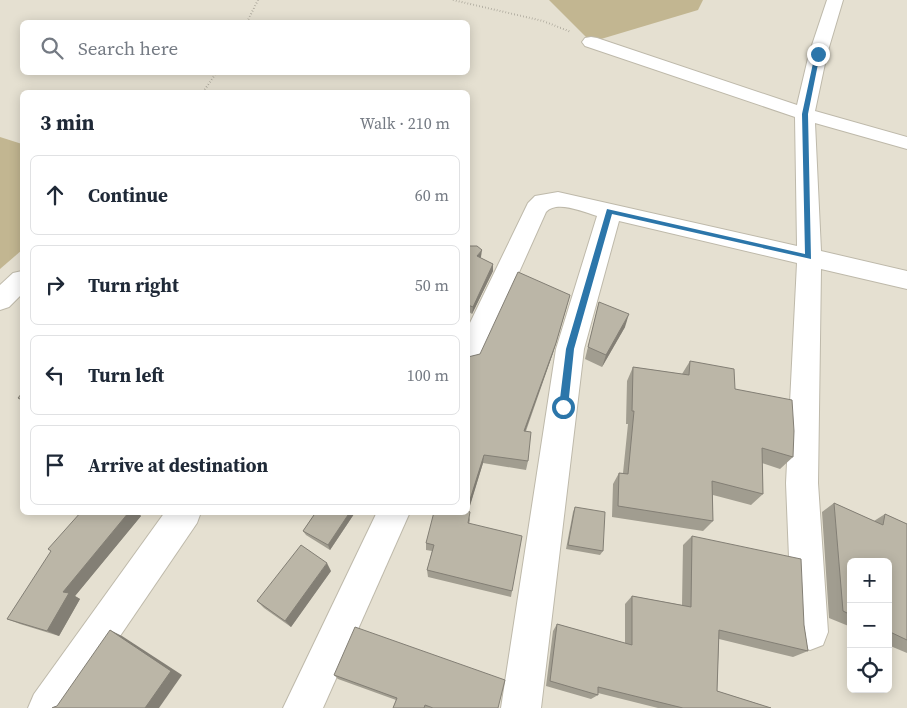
<!DOCTYPE html>
<meta charset="utf-8">
<style>
body{margin:0;font-family:"Source Serif 4",serif;background:#f6f6f7;color:#1f2937}
.controls{position:absolute;right:15px;bottom:15px;display:grid;overflow:hidden;border-radius:8px;box-shadow:0 2px 12px #0003}
.controls button{width:45px;height:45px;display:grid;place-items:center;padding:0;border:0;border-bottom:1px solid #e0e1e3;background:#fff;color:#1f2937;font:25px sans-serif}
.stop{position:absolute;width:15px;height:15px;margin:-11px;border:4px solid #2c76aa;border-radius:50%;background:#fff}
.stop.end{background:#2c76aa;border-color:#fff;box-shadow:0 1px 5px #0008}
.list{margin:0;padding:0;list-style:none}
h2{display:flex;justify-content:space-between;align-items:center;height:65px;margin:0;padding:0 20px;font-size:21px}
h2 small{font-size:16px;font-weight:400;color:#747a83}
.list li{display:grid;grid-template-columns:32px 1fr auto;gap:15px;align-items:center;box-sizing:border-box;height:80px;margin:0 10px 10px;padding:0 10px;border:1px solid #e0e1e3;border-radius:8px}
.list b{display:block;font-size:19px;white-space:nowrap}
.list em{font-size:16px;font-style:normal;color:#747a83}
.icon{flex:none;width:28px;height:28px;fill:none;stroke:currentColor;stroke-width:2;stroke-linecap:round;stroke-linejoin:round}
.map{position:relative;flex:none;width:907px;height:708px;overflow:hidden}
.search{position:absolute;background:#fff;box-shadow:0 2px 12px #0003;left:20px;top:20px;width:450px;height:55px;display:flex;align-items:center;gap:12px;box-sizing:border-box;padding:0 18px;border-radius:8px;color:#747a83;font-size:19px}
.panel{position:absolute;background:#fff;box-shadow:0 2px 12px #0003;left:20px;top:90px;width:450px;height:425px;border-radius:8px}
.map>svg:first-child{display:block}
.green{fill:#c2b691}
.lines{fill:none;stroke-linecap:round;stroke-linejoin:round}
.minor-casing{stroke:#beb9aa;stroke-width:2}
.path{stroke:#8f8b80;stroke-width:2;stroke-dasharray:0.5 2.5;stroke-linecap:butt}
.minor{fill:#fff;fill-rule:evenodd}
.wall{fill:#a19d90}
.shaded-wall{fill:#837f75}
.building{fill:#bbb6a7;stroke:#837f75}
.route{fill:#2c76aa}
</style>
<div class="map">
<svg width="907" height="708" viewBox="0 0 907 708">
<rect width="100%" height="100%" fill="#e5e0d1"/>
<g class="green">
<polygon points="549,0 703,0 698,10 591,42"/>
<polygon points="0,137 22,144 22,250 0,269"/>
</g>
<g class="lines">
<defs>
<g id="minor">
<path d="M827,0H843L827,54L815,111L907,137V149L815,123L821,251L907,271V289L821,269L818,483L828,632L823,645L810,650L797,645L792,632L786,483L797,263L619,221L584,349L541,708H501L556,349L597,216C583,212 557,200 546,212L482,355L478,363L468,366V327L528,203L535,196L558,192L797,246L795,117L585,46L582,42L585,38L591,37L597,38L797,105L809,54Z"/>
<polygon points="22,271 22,294 9,307 0,310 0,285 13,273"/>
<polygon points="165,512 201,512 197,523 71,708 28,708 34,694"/>
<polygon points="377,512 410,512 323,708 283,708"/>
</g>
</defs>
<use href="#minor" class="minor-casing"/>
<g class="path">
<polyline points="453,0 543,21 571,32"/>
<polyline points="247,22 258,0"/>
<polyline points="203,92 217,72"/>
</g>
<use href="#minor" class="minor"/>
</g>
<g class="wall">
<polygon points="468,246 481,257 481,258 493,264 493,271 472,314 468,311"/>
<polygon points="599,302 625,327 602,367 585,359"/>
<polygon points="567,306 553,353 526,431 528,461 526,470 483,463 468,511 470,520 469,524 512,591 511,597 428,577 427,570 432,551 426,550 426,543 480,354"/>
<polygon points="690,361 735,389 793,457 780,469 762,463 763,494 751,505 713,495 713,521 703,531 612,517 613,484 619,473 623,473 628,424 626,424 627,381 633,367 682,374"/>
<polygon points="834,503 874,521 885,514 907,524 907,653 888,645 888,562 851,562 851,627 829,618 822,512"/>
<polygon points="575,507 603,551 600,555 566,549 573,512"/>
<polygon points="81,512 137,512 141,516 75,596 80,599 59,636 20,624 7,619"/>
<polygon points="316,512 354,512 354,514 330,550 306,535 303,531"/>
<polygon points="692,536 804,625 808,651 793,657 719,639 717,691 771,708 658,708 598,693 598,695 591,699 546,686 553,631 557,624 625,643 625,604 632,596 682,605 683,545"/>
<polygon points="331,571 291,627 264,608 257,601"/>
<polygon points="334,675 498,708 393,708 396,700 338,679"/>
</g>
<g class="shaded-wall">
<polygon points="482,250 481,257 476,263 477,256"/>
<polygon points="493,264 493,271 472,314 473,307"/>
<polygon points="570,295 553,353 522,440 524,431"/>
<polygon points="629,314 625,327 602,367 606,355"/>
<polygon points="484,455 483,463 466,519 468,512 468,506"/>
<polygon points="129,512 137,512 141,516 75,596 80,599 59,636 47,631 63,592"/>
<polygon points="350,512 354,512 354,514 330,550 328,545"/>
<polygon points="327,563 331,571 291,627 285,621"/>
<polygon points="110,630 122,636 182,675 159,708 145,708"/>
</g>
<g class="building">
<polygon points="468,246 477,246 482,250 477,256 493,264 473,307 468,305"/>
<polygon points="518,272 570,295 556,343 524,431 531,432 528,461 484,455 468,506 468,357 480,354"/>
<polygon points="599,302 629,314 606,355 588,347"/>
<polygon points="690,361 734,369 735,389 792,400 794,431 793,457 762,448 763,494 712,481 713,521 618,506 619,473 628,474 634,411 632,411 633,367 689,375"/>
<polygon points="22,393 22,400 18,398"/>
<polygon points="834,503 883,525 885,514 907,524 907,640 888,631 888,562 851,562 851,615 843,611"/>
<polygon points="575,507 605,512 603,551 568,545"/>
<polygon points="468,511 470,512 468,523 522,536 512,591 427,570 434,545 426,543 434,512 468,512"/>
<polygon points="81,512 129,512 63,592 69,593 47,631 7,619 51,551 48,549"/>
<polygon points="316,512 350,512 328,545 303,531"/>
<polygon points="692,536 801,559 804,625 808,651 719,630 717,691 771,708 683,708 598,687 598,695 550,681 557,624 632,645 632,596 691,607"/>
<polygon points="301,545 327,563 285,621 257,601"/>
<polygon points="355,627 505,680 498,708 433,708 425,705 424,708 393,708 397,698 334,675"/>
<polygon points="110,630 171,671 145,708 52,708 54,707 57,706"/>
</g>
<polygon class="route" points="818,52 820,54 808,114 811,259 612,214 574,349 568,407 566,410 560,410 559,407 566,349 607,209 805,254 802,114 815,54"/>
</svg>
<div class="controls">
<button>+</button>
<button>−</button>
<button><svg class="icon" aria-label="locate" viewBox="0 0 24 24"><circle cx="12" cy="12" r="6"/><path d="M12 2v4M12 18v4M2 12h4M18 12h4"/></svg></button>
</div>
<div class="stop" style="left:563px;top:407px"></div>
<div class="stop end" style="left:818px;top:54px"></div>
<div class="search"><svg class="icon" aria-label="search" viewBox="0 0 24 24"><circle cx="10" cy="10" r="6"/><path d="M15 15l6 6"/></svg>Search here</div>
<section class="panel">
<h2>3 min<small>Walk · 210 m</small></h2>
<ul class="list">
<li><svg class="icon" aria-label="ahead" viewBox="0 0 24 24"><path d="M12 20V5M6 11l6-6 6 6"/></svg><div><b>Continue</b></div><em>60 m</em></li>
<li><svg class="icon" aria-label="right" viewBox="0 0 24 24"><path d="M7 20v-9h11M14 6l5 5-5 5"/></svg><div><b>Turn right</b></div><em>50 m</em></li>
<li><svg class="icon" aria-label="left" viewBox="0 0 24 24"><path d="M17 20v-9H6M10 6l-5 5 5 5"/></svg><div><b>Turn left</b></div><em>100 m</em></li>
<li><svg class="icon" aria-label="arrive" viewBox="0 0 24 24"><path d="M6 21V4h12l-3 4 3 4H6"/></svg><div><b>Arrive at destination</b></div></li>
</ul>
</section>
</div>
